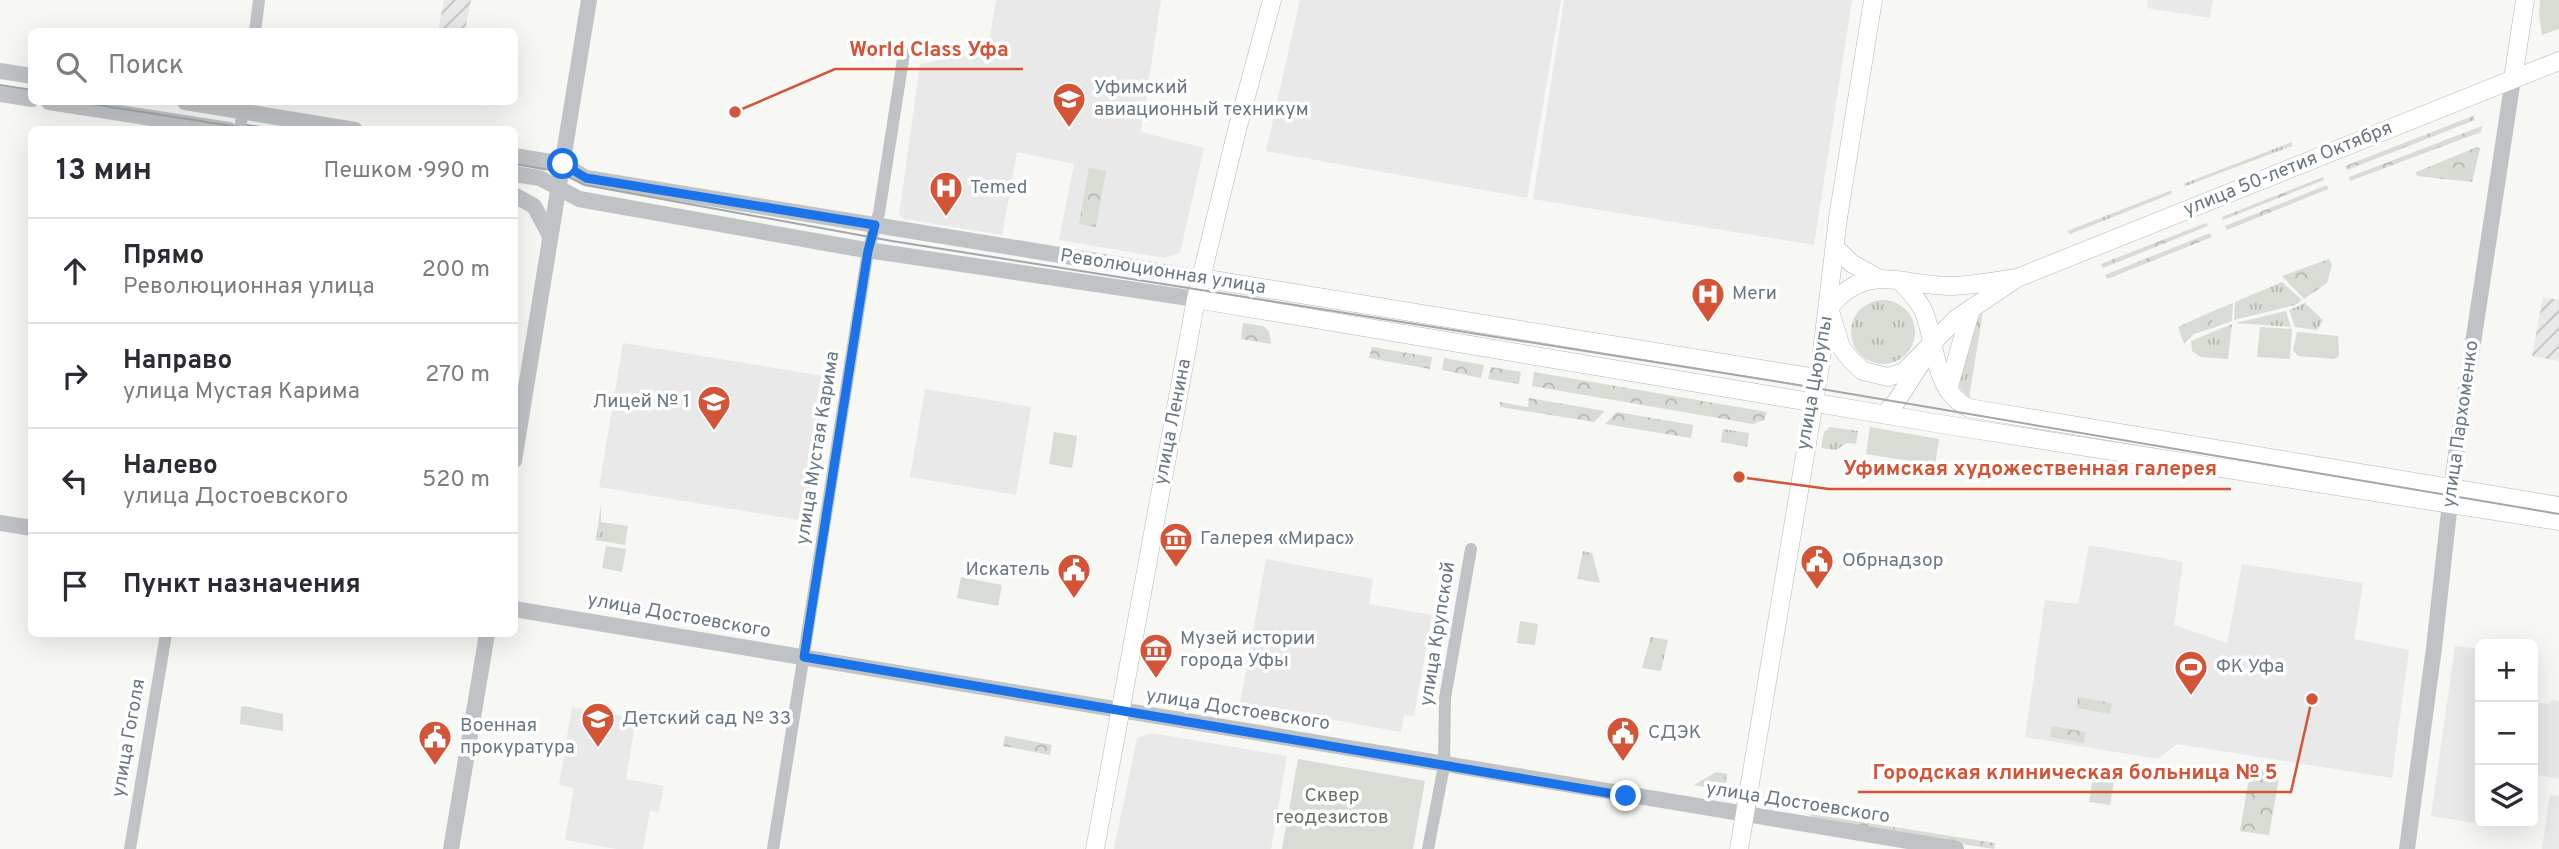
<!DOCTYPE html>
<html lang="ru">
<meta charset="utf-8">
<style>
body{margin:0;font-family:Overpass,sans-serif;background:#f2f2f3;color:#2b2b33}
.controls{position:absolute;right:21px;bottom:21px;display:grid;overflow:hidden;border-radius:10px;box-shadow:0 7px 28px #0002}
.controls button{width:63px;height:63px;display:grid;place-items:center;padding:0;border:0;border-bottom:2px solid #e1e1e2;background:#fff;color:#2b2b33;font:35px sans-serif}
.stop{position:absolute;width:21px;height:21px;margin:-16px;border:5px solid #1a73e8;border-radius:50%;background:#fff}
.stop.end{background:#1a73e8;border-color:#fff;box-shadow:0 2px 7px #0008}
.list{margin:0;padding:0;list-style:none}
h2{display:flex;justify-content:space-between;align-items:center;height:91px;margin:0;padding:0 28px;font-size:30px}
h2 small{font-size:23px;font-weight:400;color:#7c7c81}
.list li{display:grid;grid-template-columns:46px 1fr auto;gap:21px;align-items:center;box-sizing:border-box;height:105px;padding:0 28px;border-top:2px solid #e1e1e2}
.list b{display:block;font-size:26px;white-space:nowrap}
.list p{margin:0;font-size:23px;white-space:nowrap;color:#7c7c81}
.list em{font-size:23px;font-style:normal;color:#7c7c81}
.icon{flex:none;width:38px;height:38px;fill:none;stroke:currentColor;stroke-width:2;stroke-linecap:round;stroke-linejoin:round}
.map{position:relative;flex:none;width:2559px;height:849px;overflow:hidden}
.search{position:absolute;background:#fff;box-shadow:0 7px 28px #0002;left:28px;top:28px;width:490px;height:77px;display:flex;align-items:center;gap:18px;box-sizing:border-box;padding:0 24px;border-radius:10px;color:#7c7c81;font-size:26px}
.panel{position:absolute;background:#fff;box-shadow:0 7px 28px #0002;left:28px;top:126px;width:490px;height:511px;border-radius:10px}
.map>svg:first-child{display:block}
.built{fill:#e8e9e8}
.industrial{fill:url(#industrial-furrows)}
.grass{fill:url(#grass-tufts)}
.forest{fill:url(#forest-crowns)}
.green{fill:#d7dcd4}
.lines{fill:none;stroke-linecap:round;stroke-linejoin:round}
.secondary-casing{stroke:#b1b7bb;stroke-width:19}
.minor{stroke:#bfc3c6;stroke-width:12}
.tertiary{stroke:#bfc3c6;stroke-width:16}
.secondary{stroke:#fff;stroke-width:18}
.tram{stroke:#a1a7ac;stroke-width:2}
.route{stroke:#1a73e8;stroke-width:9}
.labels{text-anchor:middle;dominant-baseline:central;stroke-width:7;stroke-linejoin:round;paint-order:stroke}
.poi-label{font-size:19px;fill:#697883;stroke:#fff;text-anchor:start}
.street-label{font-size:19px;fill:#697883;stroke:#fff}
.park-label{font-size:19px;fill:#677663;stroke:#fff}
.leader{fill:none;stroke:#d45437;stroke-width:2.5}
.callout-dot{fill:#d45437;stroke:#fff;stroke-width:2.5}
.callout-label{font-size:21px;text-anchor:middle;font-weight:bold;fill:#d45437;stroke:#fff;stroke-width:7;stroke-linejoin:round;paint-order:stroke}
</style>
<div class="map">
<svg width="2559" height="849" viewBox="0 0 2559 849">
<defs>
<pattern id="industrial-furrows" width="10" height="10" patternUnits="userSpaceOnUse" patternTransform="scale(1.75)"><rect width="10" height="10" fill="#e8e9e8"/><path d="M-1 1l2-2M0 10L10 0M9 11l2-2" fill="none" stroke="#c0c2c1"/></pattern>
<pattern id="grass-tufts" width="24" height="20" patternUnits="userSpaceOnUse" patternTransform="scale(1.75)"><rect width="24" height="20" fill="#d7dcd4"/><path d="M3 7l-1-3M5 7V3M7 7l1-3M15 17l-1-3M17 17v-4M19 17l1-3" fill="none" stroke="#b2b7b1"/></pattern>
<pattern id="forest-crowns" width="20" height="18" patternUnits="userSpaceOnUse" patternTransform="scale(1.75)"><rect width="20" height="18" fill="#d7dcd4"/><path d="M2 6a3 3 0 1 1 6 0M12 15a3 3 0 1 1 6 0" fill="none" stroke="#b2b7b1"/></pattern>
</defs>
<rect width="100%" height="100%" fill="#f7f7f4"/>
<g class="built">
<polygon points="996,0 1161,0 1141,132 1204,148 1180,253 1165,258 1059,240 1074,164 1017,152 1002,235 904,219 899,215 920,64 975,53 989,42"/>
<polygon points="1300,0 1561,0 1527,198 1266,151"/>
<polygon points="1564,0 1852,0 1814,245 1533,199"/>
<polygon points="2148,0 2213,0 2210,18 2147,8"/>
<polygon points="623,343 829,377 805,521 599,487"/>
<polygon points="925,389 1031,407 1016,495 910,477"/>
<polygon points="2089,545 2183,562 2174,625 2227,643 2242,564 2363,583 2354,639 2409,650 2392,778 2177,744 2158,759 2025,737 2045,600 2078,604"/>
<polygon points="1266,559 1373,579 1369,604 1432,615 1414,716 1404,715 1401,732 1240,703"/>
<polygon points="2455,646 2480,649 2480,823 2502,823 2501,827 2431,816"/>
<polygon points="2552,700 2559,701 2559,779 2533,774 2533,702 2549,704"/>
<polygon points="572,707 636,718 626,779 664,786 659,812 650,811 643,849 617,849 565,840 574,788 559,785"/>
<polygon points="1151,733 1287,756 1271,849 1114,849 1137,738"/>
<polygon points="2550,795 2559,796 2559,849 2542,849"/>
</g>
<g class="industrial">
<polygon points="444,0 471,0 465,31 438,31"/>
<polygon points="2543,297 2559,300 2559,361 2532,356"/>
</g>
<g class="grass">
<polygon points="2292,142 2292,146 2186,186 2183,184"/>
<polygon points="2172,190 2171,194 2070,234 2067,231"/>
<polygon points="2282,282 2302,300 2295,305 2234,320 2235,302"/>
<circle cx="1883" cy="332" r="32"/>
<polygon points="2233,303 2232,321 2213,328 2211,312"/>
<polygon points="2305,303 2323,320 2317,330 2295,327 2289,310"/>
<polygon points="2286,311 2291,327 2236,323"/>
<polygon points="1983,312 1969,397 1959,387 1970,328"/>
<polygon points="2232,324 2228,359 2201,357 2192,351 2191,341"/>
<polygon points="1830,427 1858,431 1856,444 1847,443 1836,450 1821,448 1824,432"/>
<polygon points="1723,429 1749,433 1747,447 1721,442"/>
<polygon points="601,504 601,522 628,526 625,545 596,540"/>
<polygon points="1583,551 1592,553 1600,583 1577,579"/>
<polygon points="1651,637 1668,640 1661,671 1642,668"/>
<polygon points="1716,772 1727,774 1725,791 1694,785"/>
</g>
<g class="forest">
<polygon points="2473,116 2475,120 2347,170 2345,166"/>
<polygon points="2482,126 2481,132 2350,181 2349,177"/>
<polygon points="2477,147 2480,149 2472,182 2417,176 2416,172"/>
<polygon points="1089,168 1106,171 1096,227 1079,224"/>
<polygon points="2323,177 2324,180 2223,220 2222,217"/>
<polygon points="2327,185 2328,189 2227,230 2225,226"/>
<polygon points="2206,223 2208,226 2103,268 2101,264"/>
<polygon points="2210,233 2212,237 2107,279 2105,275"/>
<polygon points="2329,259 2332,265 2327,283 2304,299 2282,276"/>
<polygon points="2211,312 2213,328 2194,334 2184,344 2178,327"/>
<polygon points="1243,323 1263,326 1269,331 1271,344 1241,339"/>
<polygon points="1372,347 1432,357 1430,369 1369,358"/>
<polygon points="1444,358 1484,365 1481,378 1442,370"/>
<polygon points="1491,367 1521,372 1519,384 1488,379"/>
<polygon points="1534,372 1767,412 1764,420 1753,424 1532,386"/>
<polygon points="1529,398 1605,411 1594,422 1500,407 1500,402 1528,407"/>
<polygon points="1617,412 1693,425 1691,438 1605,424"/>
<polygon points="2078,697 2112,703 2110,714 2077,708"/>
<polygon points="2052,726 2086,732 2084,743 2050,737"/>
<polygon points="1005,736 1052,745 1050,755 1003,746"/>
<polygon points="2251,767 2280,772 2269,835 2240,831"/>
<polygon points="1811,814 1995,843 1994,849 1810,820"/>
</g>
<g class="green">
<polygon points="2540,0 2559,0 2559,29 2542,35 2539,15"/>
<polygon points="2260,327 2292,329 2290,359 2257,357"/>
<polygon points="2297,332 2338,336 2339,356 2334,359 2298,356 2293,350"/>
<polygon points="1870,427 1939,439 1935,465 1866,454"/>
<polygon points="1054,432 1077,436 1072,468 1049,464"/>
<polygon points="606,546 626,549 622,572 602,568"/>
<polygon points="961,577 1002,585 998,606 957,598"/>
<polygon points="1520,621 1538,624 1535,645 1517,643"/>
<polygon points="245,706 283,714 283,731 240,724 241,707"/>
<polygon points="1298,759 1425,781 1413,849 1282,849"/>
<polygon points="2093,778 2114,782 2110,805 2089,802"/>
</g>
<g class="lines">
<defs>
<g id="secondary">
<polyline points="2513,79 2525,0"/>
<polyline points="1836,248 1851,263 1878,278"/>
<polyline points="1201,278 1816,378"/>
<path d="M2017,278L1956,319L1904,372L1888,377L1863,371L1851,360L1841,347L1829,308C1866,261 1901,286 1952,286C1974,285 1995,281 2017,278L2559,61"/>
<path d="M1901,282C1909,291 1919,300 1924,312C1937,345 1932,389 1969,408L2559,506"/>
<polyline points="1196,299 1953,426 2559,521"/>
<polyline points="1948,390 1971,309"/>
<polyline points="1884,414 1896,402 1921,363"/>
<polyline points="1095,849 1196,299 1237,130 1272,0"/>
<polyline points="1739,849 1821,360 1838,218 1873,0"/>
</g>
</defs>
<use href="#secondary" class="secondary-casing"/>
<g class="minor">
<polyline points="255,32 259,0"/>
<polyline points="240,130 244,102"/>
<polyline points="130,849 166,634"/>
<polyline points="773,849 868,251 879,213 904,53"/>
<polyline points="1428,849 1444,766 1445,698 1471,549"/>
</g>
<g class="tertiary">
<polyline points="0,71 32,76"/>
<polyline points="0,94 32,99"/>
<polyline points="49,102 229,130"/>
<polyline points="185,102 355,130"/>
<polyline points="514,156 563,164 586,178 1201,278"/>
<polyline points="514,174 540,178 579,199 854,248 1196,299"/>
<polyline points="514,195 534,206 549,234"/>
<polyline points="514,461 589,0"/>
<polyline points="0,523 32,528"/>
<polyline points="514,609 1956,849"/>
<polyline points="451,849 487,634"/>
<polyline points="2407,849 2434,648 2453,475 2513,79"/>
</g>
<use href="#secondary" class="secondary"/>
<g class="tram">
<polyline points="0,85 32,90"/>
<polyline points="79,102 257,130"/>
<polyline points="247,125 278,130"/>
<polyline points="514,164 556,171 585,185 892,241 1780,382 2559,514"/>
</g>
</g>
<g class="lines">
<polyline class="route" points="563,164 586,178 875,225 868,251 804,657 1626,796"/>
</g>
<defs>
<symbol id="university-pin" viewBox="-11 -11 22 30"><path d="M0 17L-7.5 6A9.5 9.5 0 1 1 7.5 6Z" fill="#d45437" stroke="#fff"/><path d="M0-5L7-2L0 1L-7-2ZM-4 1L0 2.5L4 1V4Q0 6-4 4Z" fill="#fff"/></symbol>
<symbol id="hospital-pin" viewBox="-11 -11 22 30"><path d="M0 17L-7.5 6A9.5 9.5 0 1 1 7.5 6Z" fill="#d45437" stroke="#fff"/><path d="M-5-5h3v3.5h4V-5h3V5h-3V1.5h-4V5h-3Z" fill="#fff"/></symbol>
<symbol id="school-pin" viewBox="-11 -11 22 30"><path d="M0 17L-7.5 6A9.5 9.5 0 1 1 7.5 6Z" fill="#d45437" stroke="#fff"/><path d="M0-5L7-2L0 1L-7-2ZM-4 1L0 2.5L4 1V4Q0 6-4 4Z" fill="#fff"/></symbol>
<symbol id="museum-pin" viewBox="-11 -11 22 30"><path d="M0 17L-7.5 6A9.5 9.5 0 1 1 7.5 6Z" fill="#d45437" stroke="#fff"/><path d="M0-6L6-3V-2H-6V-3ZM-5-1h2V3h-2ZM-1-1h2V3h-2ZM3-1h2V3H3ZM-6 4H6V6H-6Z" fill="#fff"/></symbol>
<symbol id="civic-pin" viewBox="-11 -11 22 30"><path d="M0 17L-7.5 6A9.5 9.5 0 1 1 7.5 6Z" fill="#d45437" stroke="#fff"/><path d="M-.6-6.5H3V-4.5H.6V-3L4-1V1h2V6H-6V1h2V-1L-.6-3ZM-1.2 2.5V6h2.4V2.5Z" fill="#fff"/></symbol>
<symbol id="stadium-pin" viewBox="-11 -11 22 30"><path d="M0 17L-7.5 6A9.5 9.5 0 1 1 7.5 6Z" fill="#d45437" stroke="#fff"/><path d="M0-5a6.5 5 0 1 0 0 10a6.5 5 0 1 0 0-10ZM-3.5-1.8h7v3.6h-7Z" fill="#fff"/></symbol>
</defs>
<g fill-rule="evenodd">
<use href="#university-pin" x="1050" y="80" width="38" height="52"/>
<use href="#hospital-pin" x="927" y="169" width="38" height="52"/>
<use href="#hospital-pin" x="1689" y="275" width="38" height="52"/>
<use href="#school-pin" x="695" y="383" width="38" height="52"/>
<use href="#museum-pin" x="1157" y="520" width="38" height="52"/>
<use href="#civic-pin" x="1798" y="542" width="38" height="52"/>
<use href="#civic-pin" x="1055" y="551" width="38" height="52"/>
<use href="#museum-pin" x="1137" y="631" width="38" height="52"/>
<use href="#stadium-pin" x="2172" y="648" width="38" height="52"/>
<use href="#school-pin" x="579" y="700" width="38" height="52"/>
<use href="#civic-pin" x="1604" y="714" width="38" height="52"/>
<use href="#civic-pin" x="416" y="718" width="38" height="52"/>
</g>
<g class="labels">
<g class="poi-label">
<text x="1094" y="88">Уфимский<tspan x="1094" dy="22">авиационный техникум</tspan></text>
<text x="970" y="188">Temed</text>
<text x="1732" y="294">Меги</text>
<text x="690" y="402" text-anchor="end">Лицей № 1</text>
<text x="1200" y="539">Галерея «Мирас»</text>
<text x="1842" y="561">Обрнадзор</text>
<text x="1050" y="570" text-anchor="end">Искатель</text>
<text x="1180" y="639">Музей истории<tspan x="1180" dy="22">города Уфы</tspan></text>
<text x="2216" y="667">ФК Уфа</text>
<text x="622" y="719">Детский сад № 33</text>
<text x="460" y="726">Военная<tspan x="460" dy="22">прокуратура</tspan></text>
<text x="1648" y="733">СДЭК</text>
</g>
<g class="street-label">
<text transform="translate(2288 169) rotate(-22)">улица 50-летия Октября</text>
<text transform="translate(1163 272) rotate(9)">Революционная улица</text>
<text transform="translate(1815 383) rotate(-80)">улица Цюрупы</text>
<text transform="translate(1173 422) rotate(-79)">улица Ленина</text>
<text transform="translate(2461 424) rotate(-82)">улица Пархоменко</text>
<text transform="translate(818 448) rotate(-81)">улица Мустая Карима</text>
<text transform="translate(679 616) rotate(10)">улица Достоевского</text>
<text transform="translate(1438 634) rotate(-81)">улица Крупской</text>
<text transform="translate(1238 710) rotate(9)">улица Достоевского</text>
<text transform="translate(129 738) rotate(-80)">улица Гоголя</text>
<text transform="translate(1798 803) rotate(9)">улица Достоевского</text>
</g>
<g class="park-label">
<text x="1332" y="796">Сквер<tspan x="1332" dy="22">геодезистов</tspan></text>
</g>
</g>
<path class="leader" d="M735 112L835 69H1023M1739 477L1829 489H2231M2312 699L2291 792H1858"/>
<g class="callout-dot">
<circle cx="735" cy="112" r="7"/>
<circle cx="1739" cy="477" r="7"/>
<circle cx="2312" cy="699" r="7"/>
</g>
<g class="callout-label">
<text x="929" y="56">World Class Уфа</text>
<text x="2030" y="475">Уфимская художественная галерея</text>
<text x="2075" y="779">Городская клиническая больница № 5</text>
</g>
</svg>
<div class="controls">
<button>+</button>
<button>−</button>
<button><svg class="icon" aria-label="layers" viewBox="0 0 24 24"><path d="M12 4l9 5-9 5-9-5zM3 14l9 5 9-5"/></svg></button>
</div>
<div class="stop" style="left:563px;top:164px"></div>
<div class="stop end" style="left:1626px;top:796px"></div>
<div class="search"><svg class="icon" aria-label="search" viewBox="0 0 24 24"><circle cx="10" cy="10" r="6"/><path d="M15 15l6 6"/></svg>Поиск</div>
<section class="panel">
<h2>13 мин<small>Пешком · 990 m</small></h2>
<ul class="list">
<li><svg class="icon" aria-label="ahead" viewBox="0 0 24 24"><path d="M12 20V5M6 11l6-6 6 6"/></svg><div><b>Прямо</b><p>Революционная улица</p></div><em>200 m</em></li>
<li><svg class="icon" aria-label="right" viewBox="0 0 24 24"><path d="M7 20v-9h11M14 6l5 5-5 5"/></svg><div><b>Направо</b><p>улица Мустая Карима</p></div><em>270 m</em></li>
<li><svg class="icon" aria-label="left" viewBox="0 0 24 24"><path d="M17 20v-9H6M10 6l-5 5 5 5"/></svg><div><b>Налево</b><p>улица Достоевского</p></div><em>520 m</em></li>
<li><svg class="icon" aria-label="arrive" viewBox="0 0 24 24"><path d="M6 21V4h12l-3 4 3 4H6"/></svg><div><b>Пункт назначения</b></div></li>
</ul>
</section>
</div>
